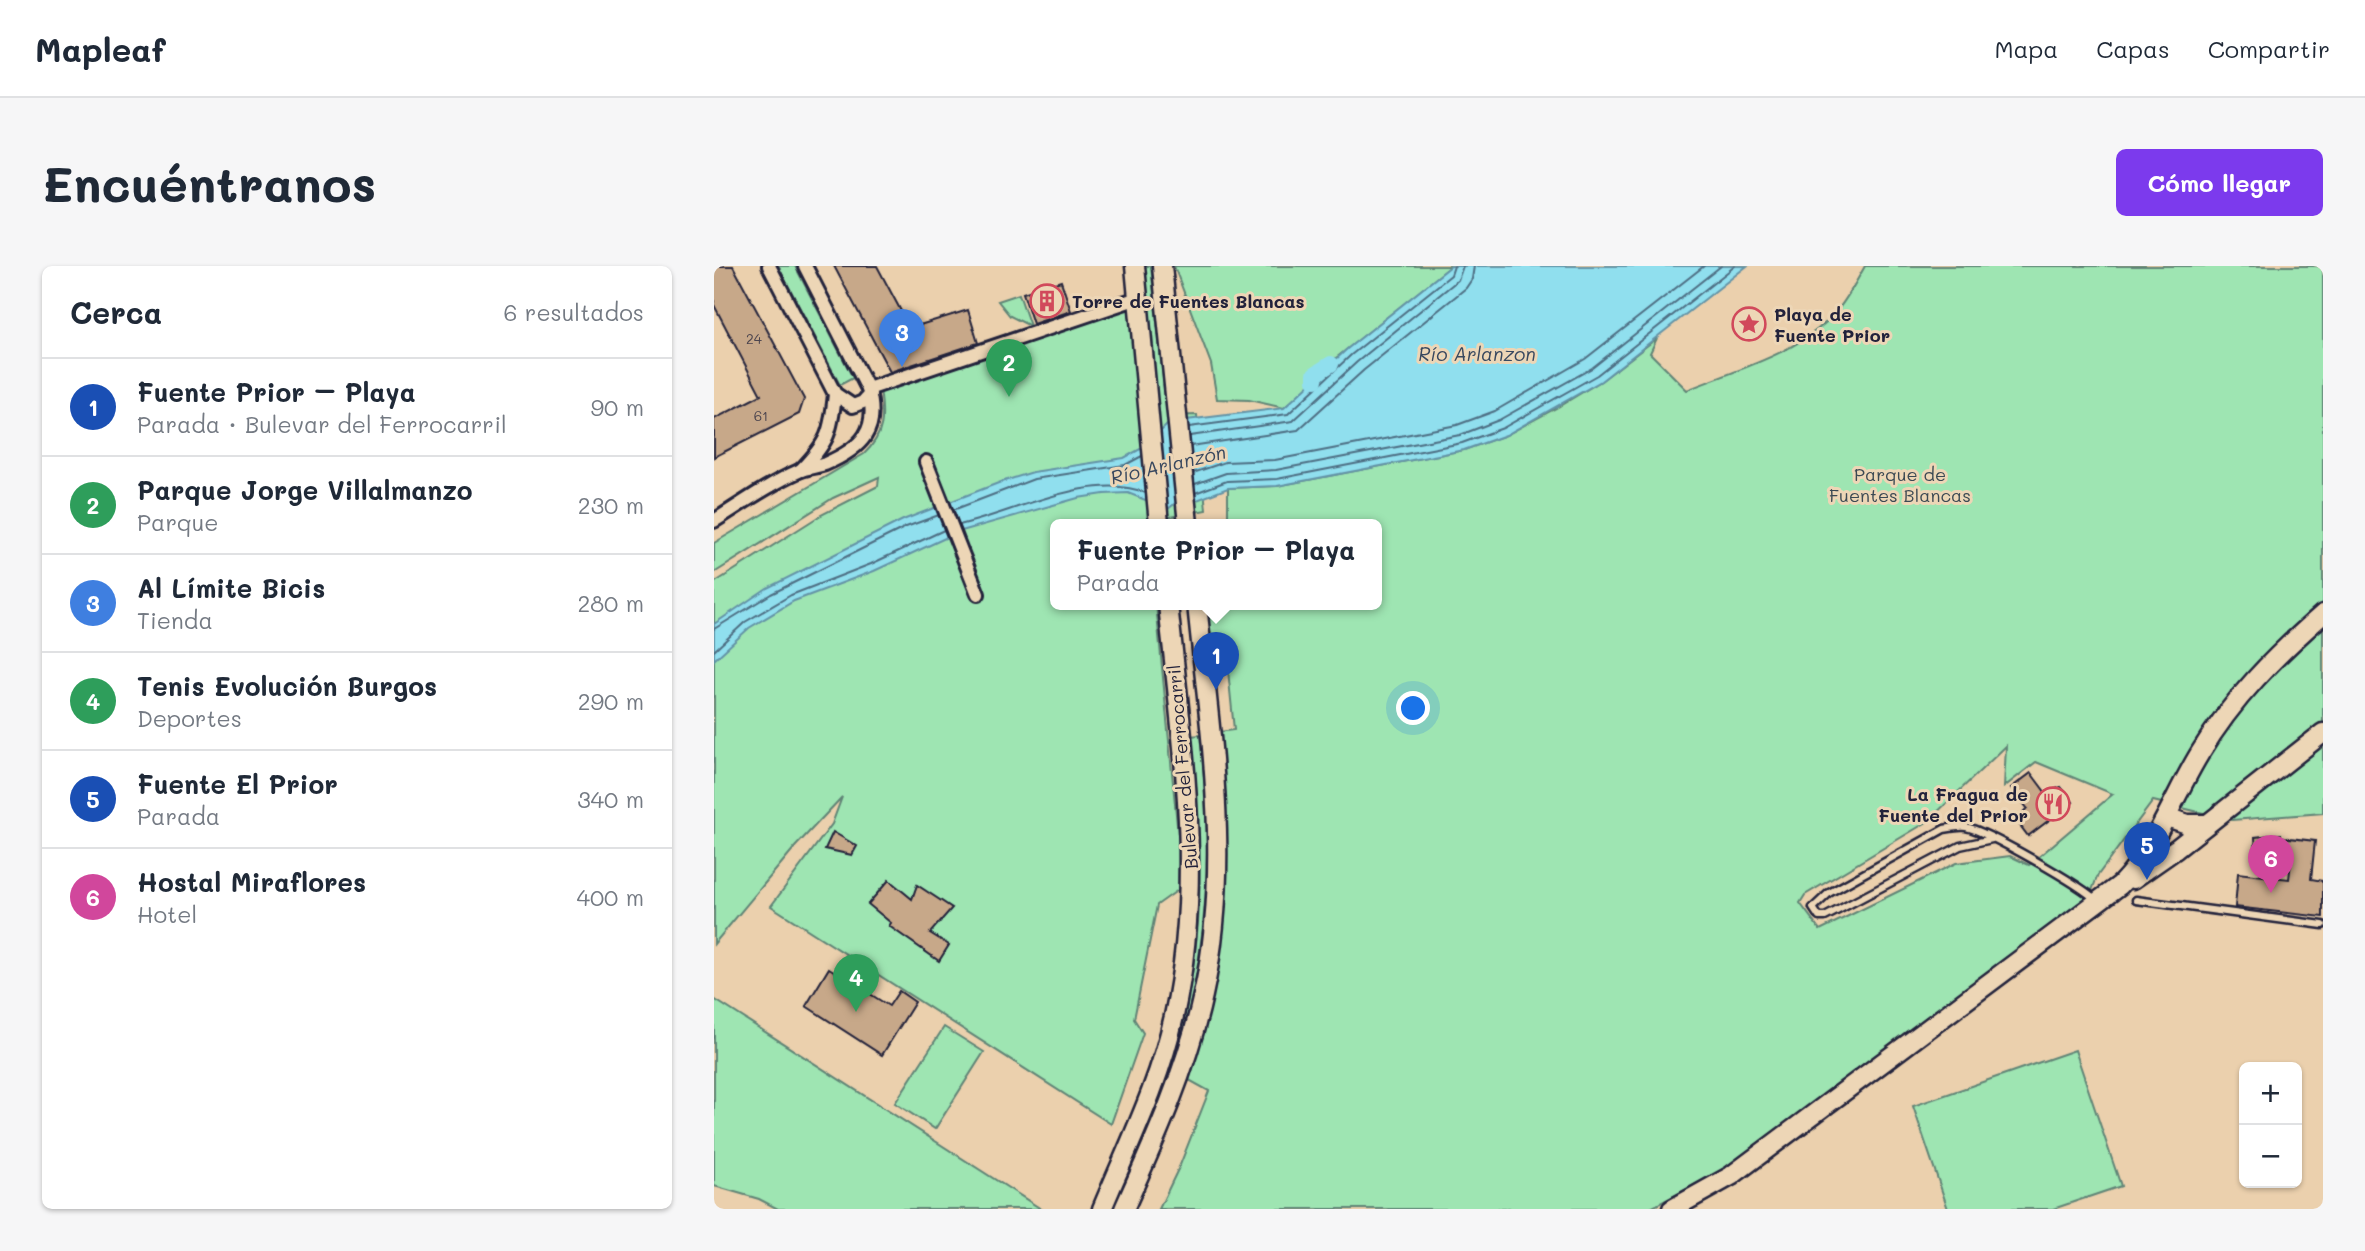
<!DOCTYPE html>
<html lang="es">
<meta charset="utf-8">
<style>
body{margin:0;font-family:Mali,sans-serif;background:#f6f6f7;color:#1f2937}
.controls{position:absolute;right:21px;bottom:21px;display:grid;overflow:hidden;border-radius:10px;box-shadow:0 2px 5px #0004}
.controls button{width:63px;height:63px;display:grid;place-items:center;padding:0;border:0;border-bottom:2px solid #e0e1e3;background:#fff;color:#1f2937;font:35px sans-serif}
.you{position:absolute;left:700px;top:443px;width:24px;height:24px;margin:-18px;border:5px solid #fff;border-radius:50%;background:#1a73e8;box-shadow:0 0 0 10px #1a73e833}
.badge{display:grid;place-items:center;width:46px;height:46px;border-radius:50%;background:#7c3aed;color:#fff;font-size:23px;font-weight:700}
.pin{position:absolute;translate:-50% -58px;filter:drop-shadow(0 2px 4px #0008)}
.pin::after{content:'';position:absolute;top:37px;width:24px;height:21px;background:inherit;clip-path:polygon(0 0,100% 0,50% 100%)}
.popup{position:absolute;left:336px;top:253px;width:332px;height:91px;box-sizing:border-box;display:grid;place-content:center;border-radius:10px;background:#fff;filter:drop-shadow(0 2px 5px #0005);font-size:23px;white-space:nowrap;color:#747a83}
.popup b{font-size:26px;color:#1f2937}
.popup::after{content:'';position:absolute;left:50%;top:100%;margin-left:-14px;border:14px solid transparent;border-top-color:#fff}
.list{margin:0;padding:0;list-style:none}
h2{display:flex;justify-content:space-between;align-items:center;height:91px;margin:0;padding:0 28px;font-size:30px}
h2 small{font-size:23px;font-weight:400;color:#747a83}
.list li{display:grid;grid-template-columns:46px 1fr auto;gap:21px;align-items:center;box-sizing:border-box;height:98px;padding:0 28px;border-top:2px solid #e0e1e3}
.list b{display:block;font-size:26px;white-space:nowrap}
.list p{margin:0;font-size:23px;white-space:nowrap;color:#747a83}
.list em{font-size:23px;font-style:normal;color:#747a83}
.map{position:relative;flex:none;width:1609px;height:943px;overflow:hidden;border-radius:10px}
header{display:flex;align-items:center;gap:42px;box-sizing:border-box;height:98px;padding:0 35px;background:#fff;border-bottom:2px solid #e0e1e3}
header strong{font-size:33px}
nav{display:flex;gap:38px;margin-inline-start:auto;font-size:24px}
.intro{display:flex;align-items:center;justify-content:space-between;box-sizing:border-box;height:168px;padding:0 42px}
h1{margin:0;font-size:49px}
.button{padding:18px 32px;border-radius:10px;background:#7c3aed;color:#fff;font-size:24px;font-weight:700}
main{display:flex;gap:42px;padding:0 42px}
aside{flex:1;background:#fff;border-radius:10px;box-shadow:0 2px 5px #0004}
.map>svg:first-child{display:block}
.green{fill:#9ee5b2;stroke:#608476;stroke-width:2;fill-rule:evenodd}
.water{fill:#90dfee;stroke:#6493a6;stroke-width:2}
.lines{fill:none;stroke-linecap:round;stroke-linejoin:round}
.shore{stroke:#4e6e83;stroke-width:2}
.canal{stroke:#90dfee;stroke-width:16}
.building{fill:#c7a889;stroke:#22223b;stroke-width:2}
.lane-casing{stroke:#22223b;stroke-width:11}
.street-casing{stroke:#22223b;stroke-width:18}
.secondary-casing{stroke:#22223b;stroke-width:23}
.lane{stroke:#edd6b6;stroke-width:6}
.street{stroke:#edd6b6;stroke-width:12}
.secondary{stroke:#edd6b6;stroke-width:18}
.labels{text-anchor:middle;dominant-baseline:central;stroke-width:6;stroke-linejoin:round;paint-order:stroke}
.number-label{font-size:14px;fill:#4b444e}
.poi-label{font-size:18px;font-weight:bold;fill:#22223b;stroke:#edd6b6;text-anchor:start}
.park-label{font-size:18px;fill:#3b4953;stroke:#edd6b6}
.street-label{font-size:18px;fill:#22223b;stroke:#edd6b6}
.water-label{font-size:19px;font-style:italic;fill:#38485f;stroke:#edd6b6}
</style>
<header>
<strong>Mapleaf</strong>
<nav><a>Mapa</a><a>Capas</a><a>Compartir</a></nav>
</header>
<div class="intro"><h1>Encuéntranos</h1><a class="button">Cómo llegar</a></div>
<main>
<aside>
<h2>Cerca<small>6 resultados</small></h2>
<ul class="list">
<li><span class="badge" style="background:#1a4fb4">1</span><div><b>Fuente Prior – Playa</b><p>Parada · Bulevar del Ferrocarril</p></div><em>90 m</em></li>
<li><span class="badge" style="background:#2e9e5b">2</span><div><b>Parque Jorge Villalmanzo</b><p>Parque</p></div><em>230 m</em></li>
<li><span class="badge" style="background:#3f7fe0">3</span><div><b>Al Límite Bicis</b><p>Tienda</p></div><em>280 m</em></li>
<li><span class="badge" style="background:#2e9e5b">4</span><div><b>Tenis Evolución Burgos</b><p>Deportes</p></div><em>290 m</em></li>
<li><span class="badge" style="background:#1a4fb4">5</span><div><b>Fuente El Prior</b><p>Parada</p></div><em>340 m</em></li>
<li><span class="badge" style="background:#d1479c">6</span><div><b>Hostal Miraflores</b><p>Hotel</p></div><em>400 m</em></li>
</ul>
</aside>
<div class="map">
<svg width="1609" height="943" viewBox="0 0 1609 943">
<rect width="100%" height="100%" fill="#ebd0ad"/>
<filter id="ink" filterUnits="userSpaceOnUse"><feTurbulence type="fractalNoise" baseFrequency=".0143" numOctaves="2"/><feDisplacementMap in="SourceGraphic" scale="14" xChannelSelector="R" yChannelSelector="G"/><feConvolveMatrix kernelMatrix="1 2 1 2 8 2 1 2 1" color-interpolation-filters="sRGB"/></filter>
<g filter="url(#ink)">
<g class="green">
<polygon points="64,0 81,0 139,112 126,119"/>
<path d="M431,0H437L453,150L483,149L492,244L435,255V258H341V338H442L465,580L464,624L443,639L420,753L429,767L397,858L57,640L118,558L128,531L81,581L0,678V317L107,249L164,220L165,211L119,232L0,307V277L150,188C171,168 170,150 166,124L417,41L425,150H441Z"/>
<polygon points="460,0 737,0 602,108 601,114 570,142 535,134 503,133 497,98"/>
<path d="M1151,0H1609V547L1518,554L1439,535L1384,609L1375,632L1030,893L935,943H445L466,899L495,825L475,814C514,694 517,590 504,466L520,464L514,404H496L490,338H663V258H514V222L563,220L750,184L792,169L844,141L887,115L943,72L936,87L973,124C1022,104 1086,87 1122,46C1134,32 1142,16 1151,0ZM1292,480L1290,521L1322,496L1399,528L1315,599L1296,590L1242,597L1106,664L1086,637L1091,629L1213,556Z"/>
<polygon points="305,28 316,60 296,50 284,35"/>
<path d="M486,469C499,579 495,684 463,790C447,843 422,893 400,943H396C419,882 447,820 466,758C494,666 487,564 476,470Z"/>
<polygon points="0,733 327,943 64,943 45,933 0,920"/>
<polygon points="230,761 270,786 221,863 181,837"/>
<polygon points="1361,784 1407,920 1339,943 1234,943 1199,840"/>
</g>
<polygon class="water" points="737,0 1033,0 887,115 792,169 750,184 563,220 514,222 483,234 464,235 454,243 414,227 390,228 364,232 244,266 160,305 80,335 35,362 0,394 0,358 53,322 189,254 287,216 319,206 410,192 432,180 456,156 570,142 633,83"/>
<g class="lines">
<g class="shore">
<polyline points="475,161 574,148 637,89 737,9 740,0"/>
<polyline points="476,170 579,155 643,96 744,14 749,0"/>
<polyline points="477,180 584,164 650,104 752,22 758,13 760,0"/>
<polyline points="479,207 511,196 561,194 743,159 781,145 871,93 990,0"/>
<polyline points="481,218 512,207 562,204 746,169 785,154 878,102 1007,0"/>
<polyline points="481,227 513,215 563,213 748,177 789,162 883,109 1021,0"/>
<polyline points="239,244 320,213 411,199 428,190"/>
<path d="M245,259C299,247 379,204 432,227"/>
<polyline points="0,363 57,328 192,261 225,249"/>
<polyline points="0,385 31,356 77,329 157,298 230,264"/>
</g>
<polyline class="canal" points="601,114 601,108 617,98"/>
</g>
<g class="building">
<polygon points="0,0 19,0 90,133 85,148 0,191 0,153 47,129 0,39"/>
<polygon points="120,0 163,0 196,62 254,44 264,77 176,106"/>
<polygon points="347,15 357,45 319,58 309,27"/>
<polygon points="1317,507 1332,527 1347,521 1359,536 1314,570 1302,554 1313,542 1297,522"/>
<polygon points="119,566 143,580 138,589 111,583"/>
<polygon points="1567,568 1567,571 1601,575 1597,613 1609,615 1609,651 1521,641 1524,607 1575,613 1578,586 1542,589 1541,571"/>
<polygon points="175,614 198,633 203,619 238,642 216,667 235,679 225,695 175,660 177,657 154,638"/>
<polygon points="115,702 175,740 185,725 201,736 168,789 92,740"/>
</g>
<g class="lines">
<defs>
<g id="lane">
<path d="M1278,573L1246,580L1111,651H1105L1099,642L1115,627L1230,563C1236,562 1245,560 1252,561C1272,565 1369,620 1383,635"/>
<polyline points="1422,634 1609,659"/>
</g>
<g id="street">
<polyline points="55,0 121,128 139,140 149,136 156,128"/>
<polyline points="154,123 424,32"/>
<polyline points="212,196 264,328"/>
<path d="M87,204C114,176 117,167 121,128"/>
<path d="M0,255C27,238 55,218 85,205C93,201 103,201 111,198C148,182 166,164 154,123L91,0"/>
</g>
<g id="secondary">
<polyline points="421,0 445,258"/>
<polyline points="448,0 474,258"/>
<polyline points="1453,551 1473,558 1493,558"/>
<polyline points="1419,613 1462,583 1609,467"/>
<path d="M388,943C414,880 446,816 460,750C490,612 468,476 454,338"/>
<path d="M410,943C441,874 473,803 489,729C518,600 496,468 483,338"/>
<path d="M958,943L1017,910L1406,619C1443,581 1459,531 1486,487C1519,432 1561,390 1609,348"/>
</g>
</defs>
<use href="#lane" class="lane-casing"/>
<use href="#street" class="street-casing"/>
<use href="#secondary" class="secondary-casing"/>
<use href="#lane" class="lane"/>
<use href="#street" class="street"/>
<use href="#secondary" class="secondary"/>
</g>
</g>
<defs>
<symbol id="building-ring" viewBox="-11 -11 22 22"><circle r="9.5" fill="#edd6b6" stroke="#d1495b" stroke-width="1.5"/><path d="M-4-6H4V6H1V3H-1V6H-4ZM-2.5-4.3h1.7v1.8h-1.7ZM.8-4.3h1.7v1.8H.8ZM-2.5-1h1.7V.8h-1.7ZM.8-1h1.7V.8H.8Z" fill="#d1495b"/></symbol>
<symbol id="sight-ring" viewBox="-11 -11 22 22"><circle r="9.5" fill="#edd6b6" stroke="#d1495b" stroke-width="1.5"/><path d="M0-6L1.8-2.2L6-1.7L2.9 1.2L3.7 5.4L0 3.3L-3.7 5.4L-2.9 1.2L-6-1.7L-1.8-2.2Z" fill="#d1495b"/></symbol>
<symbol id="restaurant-ring" viewBox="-11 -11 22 22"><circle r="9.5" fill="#edd6b6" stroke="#d1495b" stroke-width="1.5"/><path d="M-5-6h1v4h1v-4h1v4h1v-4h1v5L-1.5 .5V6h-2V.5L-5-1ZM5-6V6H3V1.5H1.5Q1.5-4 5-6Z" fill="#d1495b"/></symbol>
</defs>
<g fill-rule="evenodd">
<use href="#building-ring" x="314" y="16" width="38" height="38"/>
<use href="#sight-ring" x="1016" y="39" width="38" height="38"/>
<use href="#restaurant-ring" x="1320" y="519" width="38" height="38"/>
</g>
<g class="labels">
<g class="number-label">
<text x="40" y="72">24</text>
<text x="47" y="149">61</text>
</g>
<g class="poi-label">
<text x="358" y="35">Torre de Fuentes Blancas</text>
<text x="1060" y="48">Playa de<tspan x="1060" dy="21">Fuente Prior</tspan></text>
<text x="1314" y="528" text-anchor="end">La Fragua de<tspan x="1314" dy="21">Fuente del Prior</tspan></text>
</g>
<g class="park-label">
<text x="1186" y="208">Parque de<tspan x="1186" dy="21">Fuentes Blancas</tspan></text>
</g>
<g class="street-label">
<text transform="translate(468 501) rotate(-95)">Bulevar del Ferrocarril</text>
</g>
<g class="water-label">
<text x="763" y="87">Río Arlanzon</text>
<text transform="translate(454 198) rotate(-13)">Río Arlanzón</text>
</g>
</g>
</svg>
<div class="controls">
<button>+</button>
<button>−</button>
</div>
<div class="you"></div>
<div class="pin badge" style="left:502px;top:424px;background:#1a4fb4">1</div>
<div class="popup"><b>Fuente Prior – Playa</b>Parada</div>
<div class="pin badge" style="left:295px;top:131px;background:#2e9e5b">2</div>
<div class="pin badge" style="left:188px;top:101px;background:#3f7fe0">3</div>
<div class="pin badge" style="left:142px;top:746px;background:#2e9e5b">4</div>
<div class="pin badge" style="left:1433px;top:614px;background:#1a4fb4">5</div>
<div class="pin badge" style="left:1557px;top:627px;background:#d1479c">6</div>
</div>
</main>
